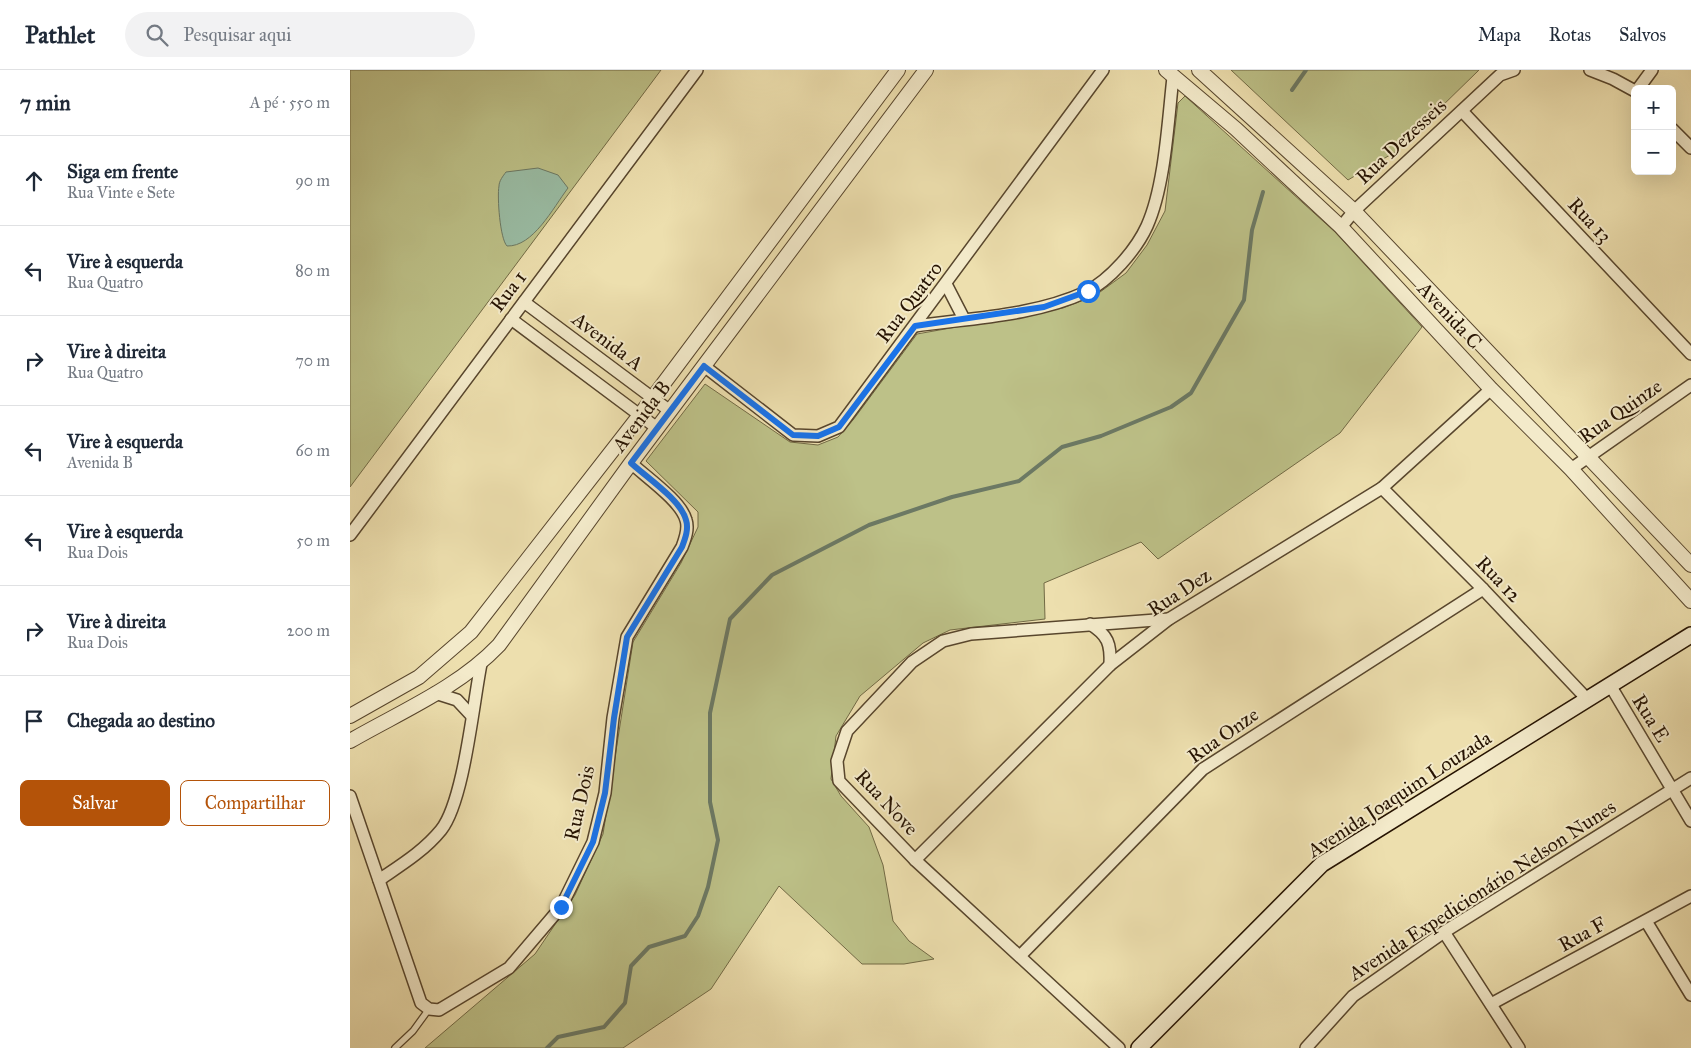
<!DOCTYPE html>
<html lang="pt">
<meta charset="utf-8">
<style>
body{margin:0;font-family:"IM FELL Great Primer",serif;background:#f2f2f3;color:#1f2937}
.controls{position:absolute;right:15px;top:15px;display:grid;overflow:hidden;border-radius:8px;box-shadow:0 5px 20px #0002}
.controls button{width:45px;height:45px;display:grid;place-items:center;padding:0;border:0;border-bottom:1px solid #e0e1e3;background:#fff;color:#1f2937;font:25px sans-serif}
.stop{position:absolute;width:15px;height:15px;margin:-11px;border:4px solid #1a73e8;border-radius:50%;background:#fff}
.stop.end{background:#1a73e8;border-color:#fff;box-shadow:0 1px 5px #0008}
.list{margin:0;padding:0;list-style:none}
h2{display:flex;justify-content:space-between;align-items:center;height:65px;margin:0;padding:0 20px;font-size:21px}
h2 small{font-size:16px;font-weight:400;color:#747a83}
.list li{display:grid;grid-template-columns:32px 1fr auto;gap:15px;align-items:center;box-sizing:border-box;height:90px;padding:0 20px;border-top:1px solid #e0e1e3}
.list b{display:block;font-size:19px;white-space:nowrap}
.list p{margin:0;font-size:16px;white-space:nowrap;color:#747a83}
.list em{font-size:16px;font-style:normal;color:#747a83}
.actions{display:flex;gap:10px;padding:15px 20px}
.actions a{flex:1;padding:11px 0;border:1px solid #b45309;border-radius:8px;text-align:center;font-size:18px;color:#b45309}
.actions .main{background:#b45309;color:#fff}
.icon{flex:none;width:28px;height:28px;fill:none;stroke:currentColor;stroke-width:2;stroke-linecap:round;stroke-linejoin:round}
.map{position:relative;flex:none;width:1341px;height:978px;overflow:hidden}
header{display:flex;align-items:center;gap:30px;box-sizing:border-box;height:70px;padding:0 25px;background:#fff;border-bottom:1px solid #e0e1e3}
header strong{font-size:24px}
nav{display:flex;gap:28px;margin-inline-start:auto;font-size:18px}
.search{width:350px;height:45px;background:#f2f2f3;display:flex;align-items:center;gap:12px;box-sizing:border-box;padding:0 18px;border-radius:28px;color:#747a83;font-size:19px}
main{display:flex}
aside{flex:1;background:#fff}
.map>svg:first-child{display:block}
.green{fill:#bdc188;stroke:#726a45}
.water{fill:#9abda5;stroke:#6c7964}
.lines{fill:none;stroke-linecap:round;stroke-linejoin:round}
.stream{stroke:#6c7964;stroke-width:4}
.service-casing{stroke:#58462d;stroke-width:8}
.minor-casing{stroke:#58462d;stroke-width:14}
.tertiary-casing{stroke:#58462d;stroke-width:16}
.secondary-casing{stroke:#261302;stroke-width:18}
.service{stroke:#f3eaca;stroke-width:5.5}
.minor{stroke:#f3eaca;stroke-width:11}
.tertiary{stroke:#f3eaca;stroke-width:14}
.secondary{stroke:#f3eaca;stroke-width:15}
.route{stroke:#1a73e8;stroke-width:6}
.labels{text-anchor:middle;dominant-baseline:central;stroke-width:4;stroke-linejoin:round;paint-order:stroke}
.street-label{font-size:20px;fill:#261302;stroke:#f3eaca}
</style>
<header>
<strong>Pathlet</strong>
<div class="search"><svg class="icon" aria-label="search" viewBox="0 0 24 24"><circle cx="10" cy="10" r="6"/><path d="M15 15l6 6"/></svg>Pesquisar aqui</div>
<nav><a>Mapa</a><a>Rotas</a><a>Salvos</a></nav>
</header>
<main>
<aside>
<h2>7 min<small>A pé · 550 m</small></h2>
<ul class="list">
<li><svg class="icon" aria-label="ahead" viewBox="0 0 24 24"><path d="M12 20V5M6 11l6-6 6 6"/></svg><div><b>Siga em frente</b><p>Rua Vinte e Sete</p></div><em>90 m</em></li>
<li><svg class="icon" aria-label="left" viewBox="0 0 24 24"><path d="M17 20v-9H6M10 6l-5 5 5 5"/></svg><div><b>Vire à esquerda</b><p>Rua Quatro</p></div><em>80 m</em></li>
<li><svg class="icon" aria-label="right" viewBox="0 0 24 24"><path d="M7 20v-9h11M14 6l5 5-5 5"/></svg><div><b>Vire à direita</b><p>Rua Quatro</p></div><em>70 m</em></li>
<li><svg class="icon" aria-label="left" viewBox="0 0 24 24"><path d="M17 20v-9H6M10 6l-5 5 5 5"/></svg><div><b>Vire à esquerda</b><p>Avenida B</p></div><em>60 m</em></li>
<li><svg class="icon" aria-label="left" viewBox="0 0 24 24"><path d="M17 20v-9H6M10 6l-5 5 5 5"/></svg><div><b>Vire à esquerda</b><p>Rua Dois</p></div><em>50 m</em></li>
<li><svg class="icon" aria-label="right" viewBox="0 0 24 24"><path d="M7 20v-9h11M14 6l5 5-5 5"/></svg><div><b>Vire à direita</b><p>Rua Dois</p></div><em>200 m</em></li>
<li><svg class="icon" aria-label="arrive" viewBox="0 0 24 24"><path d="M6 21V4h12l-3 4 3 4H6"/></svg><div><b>Chegada ao destino</b></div></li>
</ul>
<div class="actions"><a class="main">Salvar</a><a>Compartilhar</a></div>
</aside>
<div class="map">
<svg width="1341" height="978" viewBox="0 0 1341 978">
<rect width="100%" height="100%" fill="#eddfae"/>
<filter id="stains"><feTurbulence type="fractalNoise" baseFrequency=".004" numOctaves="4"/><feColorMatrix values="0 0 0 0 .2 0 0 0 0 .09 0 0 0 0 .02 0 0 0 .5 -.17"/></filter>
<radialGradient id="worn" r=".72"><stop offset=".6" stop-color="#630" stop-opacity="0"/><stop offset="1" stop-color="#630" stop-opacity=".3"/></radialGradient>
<g class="green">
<polygon points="0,0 311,0 0,417"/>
<polygon points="881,0 1129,0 1045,82 998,110"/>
<polygon points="835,26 985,162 1072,257 990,363 808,489 791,472 694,513 695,549 600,560 573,573 510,626 486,666 481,709 491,726 519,757 533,795 543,851 559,871 584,889 554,894 512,894 429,816 361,919 273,978 75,978 185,884 225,825 253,764 283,572 331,493 348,457 348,442 296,391 355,314 440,372 468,375 488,367 503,350 567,264 713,238 746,225 776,203 797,175 815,141 828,33"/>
</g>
<path class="water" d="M188,98L208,105L218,118C203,138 183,177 157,176C150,169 147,127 149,116C149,111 153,106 156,102Z"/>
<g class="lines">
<g class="stream">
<polyline points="942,20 956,0"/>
<polyline points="197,978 208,967 254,957 275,933 281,896 299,877 335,866 348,846 358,817 368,770 360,732 360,643 380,549 422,505 519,455 602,427 669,411 712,377 751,366 821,337 841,323 894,230 902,160 913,122"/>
</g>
<defs>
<polyline id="service" points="45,978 63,961 79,939"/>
<g id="minor">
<polyline points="1240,0 1263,9 1285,21"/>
<polyline points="1288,19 1302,0"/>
<polyline points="1112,41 1341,284"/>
<polyline points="1322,59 1341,78"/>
<polyline points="991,157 1004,141 1150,5 1164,0"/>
<polyline points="596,214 614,249"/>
<polyline points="174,232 320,341"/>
<polyline points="161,249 307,358"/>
<path d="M565,256C621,248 684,246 736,222C760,210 786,180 797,156C815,116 818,51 823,7"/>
<polyline points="354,296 443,365 468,366 489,357 753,0"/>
<polyline points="1221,399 1341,315"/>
<polyline points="1032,418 1133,519 1237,629"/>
<polyline points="0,465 347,0"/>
<path d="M740,554C758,565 761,574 760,595"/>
<polyline points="1260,615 1341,751"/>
<polyline points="85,623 107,630 121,645"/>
<path d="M0,726L71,933L79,939L89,940L159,898L211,837L243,772L255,723L263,648L277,567L332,477C335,469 339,459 336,450C331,431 296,407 281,393"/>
<polyline points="565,790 760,595 819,549 1032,418 1141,319"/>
<path d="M29,810C51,795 74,781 91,760C114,731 123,634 131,594"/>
<polyline points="1296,851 1341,925"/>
<polyline points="1094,862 1169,978"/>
<polyline points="670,886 853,699 1133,519"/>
<polyline points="1141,934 1341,826"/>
<polyline points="769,978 565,790 489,711 487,691 497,661 562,592 593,571 621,564 819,549"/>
<polyline points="956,978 1003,926 1094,862 1341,708"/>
</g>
<g id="tertiary">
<polyline points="816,0 886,59 991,157 1141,319 1221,399 1341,531"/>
<polyline points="849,0 1004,141 1341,495"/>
<polyline points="0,646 69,607 121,562 290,345 548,0"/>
<path d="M0,671C50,642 108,618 149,575L281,393L576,0"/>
</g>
<polyline id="secondary" points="789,978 972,794 1341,565"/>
</defs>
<use href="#service" class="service-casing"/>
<use href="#minor" class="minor-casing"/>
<use href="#tertiary" class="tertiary-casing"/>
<use href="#secondary" class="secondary-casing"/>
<use href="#service" class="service"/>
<use href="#minor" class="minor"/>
<use href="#tertiary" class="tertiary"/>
<use href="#secondary" class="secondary"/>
</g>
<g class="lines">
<path class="route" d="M211,837L243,772L255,723L264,648L277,567L332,477C335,469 339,459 336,450C331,430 296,407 281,393L354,296L443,365L468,366L489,357L565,256L694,237L738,221"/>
</g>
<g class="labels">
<g class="street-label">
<text transform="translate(1051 71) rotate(-43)">Rua Dezesseis</text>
<text transform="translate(1240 150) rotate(47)">Rua 13</text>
<text transform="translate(158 221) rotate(-53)">Rua 1</text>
<text transform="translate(559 232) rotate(-53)">Rua Quatro</text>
<text transform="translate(1100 245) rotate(47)">Avenida C</text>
<text transform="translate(258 271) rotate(37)">Avenida A</text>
<text transform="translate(1270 341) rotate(-35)">Rua Quinze</text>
<text transform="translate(291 346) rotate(-53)">Avenida B</text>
<text transform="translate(1149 509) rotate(46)">Rua 12</text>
<text transform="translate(829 522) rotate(-33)">Rua Dez</text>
<text transform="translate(1301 648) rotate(58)">Rua E</text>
<text transform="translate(873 665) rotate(-35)">Rua Onze</text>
<text transform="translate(1049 724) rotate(-33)">Avenida Joaquim Louzada</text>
<text transform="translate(537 732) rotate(47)">Rua Nove</text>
<text transform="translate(229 733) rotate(-77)">Rua Dois</text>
<text transform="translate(1132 820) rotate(-33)">Avenida Expedicionário Nelson Nunes</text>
<text transform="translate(1232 864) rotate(-29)">Rua F</text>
</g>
</g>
<rect width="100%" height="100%" filter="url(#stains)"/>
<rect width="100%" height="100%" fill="url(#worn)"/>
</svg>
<div class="controls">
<button>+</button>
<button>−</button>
</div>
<div class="stop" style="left:738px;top:221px"></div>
<div class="stop end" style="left:211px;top:837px"></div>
</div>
</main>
